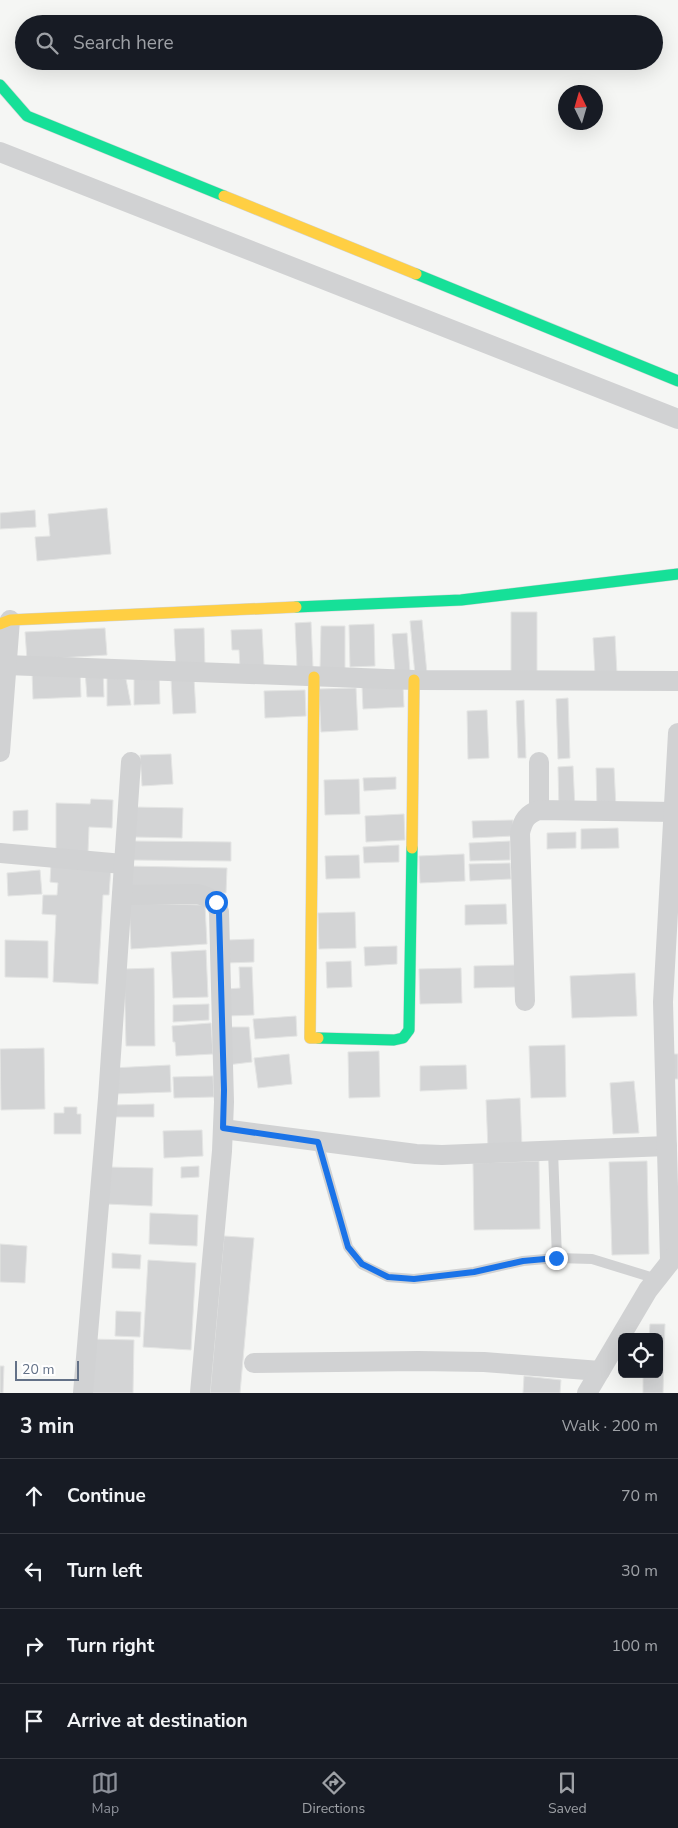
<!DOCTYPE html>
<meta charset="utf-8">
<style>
body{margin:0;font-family:"Nunito Sans",sans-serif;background:#242831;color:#f1f3f6}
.controls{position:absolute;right:15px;bottom:15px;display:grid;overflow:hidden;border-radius:8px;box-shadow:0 5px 20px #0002}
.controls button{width:45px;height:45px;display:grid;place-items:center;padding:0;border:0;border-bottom:1px solid #363941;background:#171b24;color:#f1f3f6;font:25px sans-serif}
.compass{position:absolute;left:558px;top:85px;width:45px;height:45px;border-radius:50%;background:#171b24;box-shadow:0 5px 20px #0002;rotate:355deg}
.scale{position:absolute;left:15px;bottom:12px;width:64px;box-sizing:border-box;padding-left:5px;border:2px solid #637187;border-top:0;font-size:14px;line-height:18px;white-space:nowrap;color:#637187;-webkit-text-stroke:4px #fff;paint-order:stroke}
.stop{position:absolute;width:15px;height:15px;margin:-11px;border:4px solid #1a73e8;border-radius:50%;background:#fff}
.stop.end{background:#1a73e8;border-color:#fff;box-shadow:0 1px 5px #0008}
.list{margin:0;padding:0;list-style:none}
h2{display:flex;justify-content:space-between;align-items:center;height:65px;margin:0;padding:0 20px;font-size:21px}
h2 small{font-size:16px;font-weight:400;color:#9ea1a6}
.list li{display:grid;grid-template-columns:32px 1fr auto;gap:15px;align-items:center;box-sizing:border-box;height:75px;padding:0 20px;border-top:1px solid #363941}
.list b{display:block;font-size:19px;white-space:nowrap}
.list em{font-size:16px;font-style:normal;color:#9ea1a6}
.icon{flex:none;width:28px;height:28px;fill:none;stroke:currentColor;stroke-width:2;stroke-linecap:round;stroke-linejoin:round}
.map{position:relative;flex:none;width:678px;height:1393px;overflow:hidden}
.search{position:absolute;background:#171b24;box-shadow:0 5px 20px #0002;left:15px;right:15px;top:15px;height:55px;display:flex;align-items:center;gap:12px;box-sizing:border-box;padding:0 18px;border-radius:28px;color:#9ea1a6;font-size:19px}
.sheet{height:365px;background:#171b24}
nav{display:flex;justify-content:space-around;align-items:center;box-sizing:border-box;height:70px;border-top:1px solid #363941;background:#171b24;font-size:14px;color:#9ea1a6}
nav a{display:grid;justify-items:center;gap:2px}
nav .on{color:#8c9099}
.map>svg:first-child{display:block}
.building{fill:#d3d4d5;stroke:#e4e5e4}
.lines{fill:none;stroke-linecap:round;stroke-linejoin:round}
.fast-casing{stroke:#d1d4d5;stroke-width:12}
.slow-casing{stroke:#d1d4d5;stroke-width:12}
.lane{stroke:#d1d2d3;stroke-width:10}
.street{stroke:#d1d2d3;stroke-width:20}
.fast{stroke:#16e098;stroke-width:11}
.slow{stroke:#ffcf43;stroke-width:11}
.route{stroke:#1a73e8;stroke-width:6}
</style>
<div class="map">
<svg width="678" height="1393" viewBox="0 0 678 1393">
<rect width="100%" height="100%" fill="#f5f6f4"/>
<g class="building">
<polygon points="107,508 111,554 37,561 35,537 50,536 48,514"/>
<polygon points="35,510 36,527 0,529 0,513"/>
<polygon points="511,612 537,612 537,672 511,673"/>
<polygon points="422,620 427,674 415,675 410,621"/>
<polygon points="311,622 313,668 297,668 295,623"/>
<polygon points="374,624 375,666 350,667 349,625"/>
<polygon points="321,626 345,626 345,669 320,669"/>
<polygon points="105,628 107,655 27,660 25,632"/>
<polygon points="204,628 205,667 176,668 174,629"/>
<polygon points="262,629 264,666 240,667 239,650 232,650 231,630"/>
<polygon points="407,633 410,672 395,673 392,634"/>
<polygon points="615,636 617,674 595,675 593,638"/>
<polygon points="80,670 81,697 33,699 32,672"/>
<polygon points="103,670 104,697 87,697 85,671"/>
<polygon points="159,673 160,704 134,705 134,674"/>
<polygon points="107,677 126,679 131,705 107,706"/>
<polygon points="194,678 196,713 173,714 171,679"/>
<polygon points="403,685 404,707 363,709 362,686"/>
<polygon points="356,688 358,730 321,732 319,689"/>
<polygon points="305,690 306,716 265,718 264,691"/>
<polygon points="568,698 570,758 558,759 556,699"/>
<polygon points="524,700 526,758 518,758 516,701"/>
<polygon points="487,710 489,758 468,759 467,711"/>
<polygon points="171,754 173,784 142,786 140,755"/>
<polygon points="573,766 575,809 559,810 558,767"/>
<polygon points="596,768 614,768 616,808 597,809"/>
<polygon points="396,777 396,789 364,791 363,778"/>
<polygon points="359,779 360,814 325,815 324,780"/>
<polygon points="91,799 113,800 112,828 89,827 88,852 56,851 56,803 90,804"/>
<polygon points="134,807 183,808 182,838 133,837"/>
<polygon points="28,810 28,830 13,831 13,811"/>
<polygon points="404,814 405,840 366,842 365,816"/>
<polygon points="513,820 513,836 473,838 472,821"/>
<polygon points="618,828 619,848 581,849 581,829"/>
<polygon points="576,832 576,848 547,849 547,833"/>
<polygon points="132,841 231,842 231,861 132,860"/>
<polygon points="510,841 510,860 470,861 469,843"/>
<polygon points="399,845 399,862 364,863 363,847"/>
<polygon points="464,854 465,881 420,883 419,856"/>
<polygon points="359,855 360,878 326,879 325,856"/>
<polygon points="510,863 511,879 470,881 469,864"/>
<polygon points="51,864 111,867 109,895 103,895 98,984 53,982 56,915 42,914 43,895 57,895 58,883 50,882"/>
<polygon points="125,866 227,868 226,893 124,891"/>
<polygon points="40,870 42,894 8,896 7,873"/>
<polygon points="129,903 205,905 207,944 131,949"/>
<polygon points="506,904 507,924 465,925 465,905"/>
<polygon points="355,912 356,948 319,949 318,913"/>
<polygon points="254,939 254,962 227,963 228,940"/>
<polygon points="5,940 48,941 48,978 5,977"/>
<polygon points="397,946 397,964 365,966 364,947"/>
<polygon points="206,950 208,997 173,998 171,952"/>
<polygon points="351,961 352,987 327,988 326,962"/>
<polygon points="516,965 517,987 474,988 474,966"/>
<polygon points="239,967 252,967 254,1015 228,1016 227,989 240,988"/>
<polygon points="154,968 155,1046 126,1046 124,969"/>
<polygon points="461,968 462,1003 420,1004 419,969"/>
<polygon points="635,973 637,1016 572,1018 570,976"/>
<polygon points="209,1004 209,1020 173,1022 173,1005"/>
<polygon points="296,1016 297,1036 255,1039 253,1019"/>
<polygon points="211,1023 213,1054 176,1056 175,1042 173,1042 172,1026"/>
<polygon points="227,1027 249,1027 252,1062 227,1065"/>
<polygon points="565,1045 566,1097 531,1098 529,1046"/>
<polygon points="44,1048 45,1109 1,1110 0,1049"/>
<polygon points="379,1051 380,1097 349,1098 348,1052"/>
<polygon points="289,1054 292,1084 258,1088 254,1058"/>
<polygon points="673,1054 678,1054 678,1079 674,1079"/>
<polygon points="170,1065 171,1092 113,1094 112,1068"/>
<polygon points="466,1065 467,1089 420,1091 420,1066"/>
<polygon points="213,1076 214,1097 174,1098 173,1077"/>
<polygon points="634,1081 639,1133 613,1134 610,1083"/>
<polygon points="520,1098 522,1147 488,1149 486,1100"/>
<polygon points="154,1104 154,1117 111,1117 111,1105"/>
<polygon points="64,1107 77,1107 77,1114 81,1114 81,1134 54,1134 54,1113 64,1113"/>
<polygon points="202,1130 203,1156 164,1158 163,1131"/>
<polygon points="539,1161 540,1229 474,1230 473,1163"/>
<polygon points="647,1161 649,1254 612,1255 609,1162"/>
<polygon points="199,1166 199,1177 181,1178 181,1167"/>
<polygon points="107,1167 153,1168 152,1206 106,1204"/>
<polygon points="150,1213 198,1215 197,1246 149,1244"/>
<polygon points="224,1236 254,1238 240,1393 210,1393"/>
<polygon points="0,1244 27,1246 25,1283 0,1282"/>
<polygon points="112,1253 141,1255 140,1269 112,1268"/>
<polygon points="148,1260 196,1263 191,1350 143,1347"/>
<polygon points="116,1311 141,1312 140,1337 115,1336"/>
<polygon points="650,1324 665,1324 663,1393 643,1393 643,1374 659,1374 659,1337 649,1337"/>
<polygon points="89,1339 134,1340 133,1393 88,1393"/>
<polygon points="0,1366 4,1366 3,1393 0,1393"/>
<polygon points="524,1376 561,1380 560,1393 523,1393"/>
</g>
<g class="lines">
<defs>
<g id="fast">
<polyline points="0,85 27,116 224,196"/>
<polyline points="416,274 678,381"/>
<polyline points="296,607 461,600 678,574"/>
<polyline points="318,1038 394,1040 403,1038 409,1030 412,848"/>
</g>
<g id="slow">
<polyline points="224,196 416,274"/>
<polyline points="0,624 10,620 296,607"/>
<polyline points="314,677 310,1038 318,1038"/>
<polyline points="412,848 414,680"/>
</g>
</defs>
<use href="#fast" class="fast-casing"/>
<use href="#slow" class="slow-casing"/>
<g class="lane">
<polyline points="318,1142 348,1247 361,1264 388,1277 414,1279 474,1272 523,1261 557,1258 592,1259 657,1279"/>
<polyline points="553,1151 557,1258"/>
</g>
<g class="street">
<polyline points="0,152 678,419"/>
<polyline points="6,665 414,680 678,681"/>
<polyline points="0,752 10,620"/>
<polyline points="539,762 539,810"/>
<polyline points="0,853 123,864"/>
<path d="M122,895L197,894C210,897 216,900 219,912L224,1102L222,1151L200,1393"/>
<path d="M525,1001L520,833C523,820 527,814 539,810L675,812"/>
<polyline points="223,1129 416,1154 442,1155 667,1146"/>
<polyline points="670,1261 663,1002 678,733"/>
<polyline points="254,1363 418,1361 484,1362 600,1371"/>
<polyline points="83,1393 108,1098 131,762"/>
<polyline points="587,1393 648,1290 678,1252"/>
</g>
<use href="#fast" class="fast"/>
<use href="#slow" class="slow"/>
</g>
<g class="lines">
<polyline class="route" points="216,902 219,912 224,1090 223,1128 318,1142 348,1247 362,1264 388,1277 414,1279 474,1272 523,1261 556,1258"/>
</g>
</svg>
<div class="controls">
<button><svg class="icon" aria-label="locate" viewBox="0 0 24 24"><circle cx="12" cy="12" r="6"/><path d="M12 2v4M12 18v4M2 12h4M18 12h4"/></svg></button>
</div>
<svg class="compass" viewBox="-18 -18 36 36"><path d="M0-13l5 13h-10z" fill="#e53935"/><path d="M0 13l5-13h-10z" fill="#9ea1a6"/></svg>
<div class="scale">20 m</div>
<div class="stop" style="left:216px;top:902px"></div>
<div class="stop end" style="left:556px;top:1258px"></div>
<div class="search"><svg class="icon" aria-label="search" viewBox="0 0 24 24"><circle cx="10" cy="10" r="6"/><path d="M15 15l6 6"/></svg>Search here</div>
</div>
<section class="sheet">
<h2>3 min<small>Walk · 200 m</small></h2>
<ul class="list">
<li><svg class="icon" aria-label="ahead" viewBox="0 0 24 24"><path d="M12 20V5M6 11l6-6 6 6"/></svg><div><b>Continue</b></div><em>70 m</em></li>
<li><svg class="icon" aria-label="left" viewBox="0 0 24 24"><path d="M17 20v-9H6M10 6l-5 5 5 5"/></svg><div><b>Turn left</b></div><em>30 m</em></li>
<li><svg class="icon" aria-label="right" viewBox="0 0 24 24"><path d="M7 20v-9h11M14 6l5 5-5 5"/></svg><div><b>Turn right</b></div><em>100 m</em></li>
<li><svg class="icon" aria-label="arrive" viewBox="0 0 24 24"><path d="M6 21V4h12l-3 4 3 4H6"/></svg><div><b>Arrive at destination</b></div></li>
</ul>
</section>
<nav>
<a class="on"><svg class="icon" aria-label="map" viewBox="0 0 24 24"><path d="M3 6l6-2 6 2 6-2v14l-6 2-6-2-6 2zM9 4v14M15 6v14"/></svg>Map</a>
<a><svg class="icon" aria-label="directions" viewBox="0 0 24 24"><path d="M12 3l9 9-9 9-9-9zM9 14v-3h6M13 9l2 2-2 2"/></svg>Directions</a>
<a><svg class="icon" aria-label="saved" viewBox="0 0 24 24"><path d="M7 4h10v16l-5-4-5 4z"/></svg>Saved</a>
</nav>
